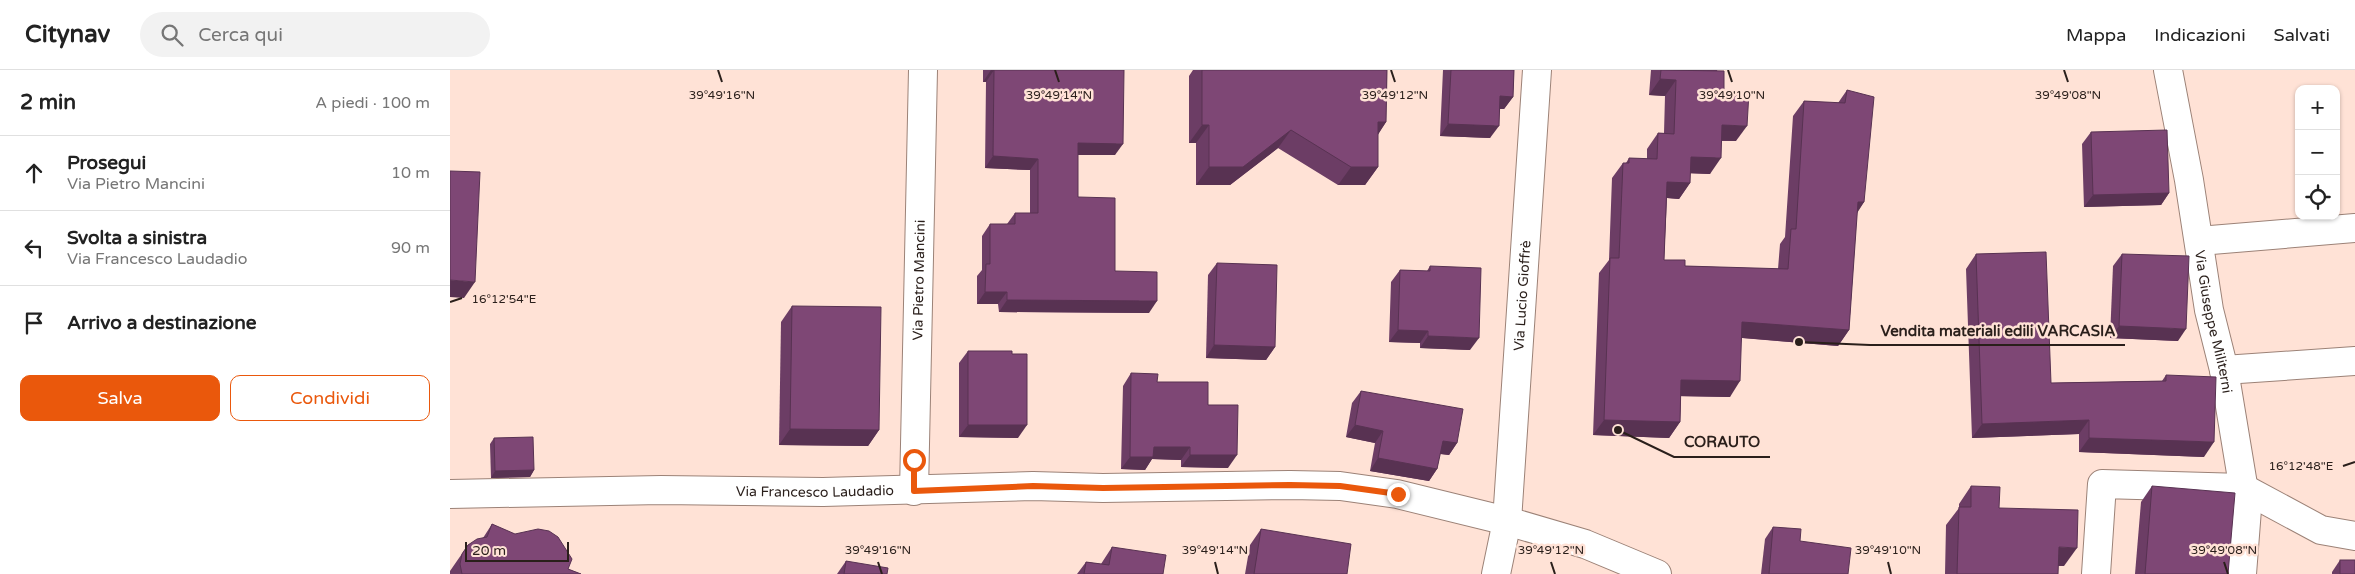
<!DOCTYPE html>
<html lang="it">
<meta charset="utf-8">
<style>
body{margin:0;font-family:"Varela Round",sans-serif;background:#f2f2f2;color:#222}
.controls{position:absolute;right:15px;top:15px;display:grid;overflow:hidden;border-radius:10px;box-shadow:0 1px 4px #0004}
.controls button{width:45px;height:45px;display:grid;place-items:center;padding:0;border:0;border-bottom:1px solid #e0e0e0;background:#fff;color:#222;font:25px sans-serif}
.scale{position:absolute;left:15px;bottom:12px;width:104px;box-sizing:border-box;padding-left:5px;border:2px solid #2a1f1b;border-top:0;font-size:14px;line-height:18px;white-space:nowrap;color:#2a1f1b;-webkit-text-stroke:4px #ffe2d6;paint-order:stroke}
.stop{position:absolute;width:15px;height:15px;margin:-11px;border:4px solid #ea580c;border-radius:50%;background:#fff}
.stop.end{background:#ea580c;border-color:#fff;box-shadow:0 1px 5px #0008}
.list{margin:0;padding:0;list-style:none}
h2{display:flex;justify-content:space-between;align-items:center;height:65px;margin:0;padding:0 20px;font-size:21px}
h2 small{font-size:16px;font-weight:400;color:#767676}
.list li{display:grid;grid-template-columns:32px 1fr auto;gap:15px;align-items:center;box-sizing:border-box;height:75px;padding:0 20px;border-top:1px solid #e0e0e0}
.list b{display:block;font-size:19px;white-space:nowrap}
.list p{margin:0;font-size:16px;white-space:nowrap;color:#767676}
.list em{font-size:16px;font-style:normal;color:#767676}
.actions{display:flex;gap:10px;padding:15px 20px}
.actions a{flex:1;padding:11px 0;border:1px solid #ea580c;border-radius:10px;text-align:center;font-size:18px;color:#ea580c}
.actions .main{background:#ea580c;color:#fff}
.icon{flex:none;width:28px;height:28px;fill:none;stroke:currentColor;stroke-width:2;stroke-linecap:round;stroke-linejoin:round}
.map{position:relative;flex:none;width:1905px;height:504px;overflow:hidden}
header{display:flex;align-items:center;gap:30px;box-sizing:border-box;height:70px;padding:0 25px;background:#fff;border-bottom:1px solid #e0e0e0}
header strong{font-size:24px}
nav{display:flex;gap:28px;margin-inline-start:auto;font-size:18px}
.search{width:350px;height:45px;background:#f2f2f2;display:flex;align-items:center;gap:12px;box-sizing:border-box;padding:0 18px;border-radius:28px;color:#767676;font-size:19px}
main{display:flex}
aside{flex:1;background:#fff}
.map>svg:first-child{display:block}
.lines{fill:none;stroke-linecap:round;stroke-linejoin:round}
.minor-casing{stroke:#9c8277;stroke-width:30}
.minor{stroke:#fff;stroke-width:28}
.wall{fill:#6c3d65}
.shaded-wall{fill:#583252}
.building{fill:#7e4775;stroke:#583252}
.route{stroke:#ea580c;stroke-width:6}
.ticks{fill:none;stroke:#2a1f1b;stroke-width:2}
.labels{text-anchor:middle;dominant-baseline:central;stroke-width:5;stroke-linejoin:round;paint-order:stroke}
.street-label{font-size:14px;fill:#2a1f1b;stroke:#ffe2d6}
.ticks-label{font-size:12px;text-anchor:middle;fill:#2a1f1b;stroke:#ffe2d6;stroke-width:5;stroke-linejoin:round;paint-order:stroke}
.leader{fill:none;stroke:#2a1f1b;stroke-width:2}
.callout-dot{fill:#2a1f1b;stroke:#ffe2d6;stroke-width:2}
.callout-label{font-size:15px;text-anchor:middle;font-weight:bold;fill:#2a1f1b;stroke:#ffe2d6;stroke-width:5;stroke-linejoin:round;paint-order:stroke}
</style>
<header>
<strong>Citynav</strong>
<div class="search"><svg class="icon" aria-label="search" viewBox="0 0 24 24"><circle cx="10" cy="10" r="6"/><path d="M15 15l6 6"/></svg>Cerca qui</div>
<nav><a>Mappa</a><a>Indicazioni</a><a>Salvati</a></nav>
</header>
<main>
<aside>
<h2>2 min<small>A piedi · 100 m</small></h2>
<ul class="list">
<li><svg class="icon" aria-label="ahead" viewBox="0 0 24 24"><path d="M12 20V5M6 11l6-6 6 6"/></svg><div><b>Prosegui</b><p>Via Pietro Mancini</p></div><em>10 m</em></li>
<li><svg class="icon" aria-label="left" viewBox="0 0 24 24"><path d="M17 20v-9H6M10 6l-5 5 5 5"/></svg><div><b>Svolta a sinistra</b><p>Via Francesco Laudadio</p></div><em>90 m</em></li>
<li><svg class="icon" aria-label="arrive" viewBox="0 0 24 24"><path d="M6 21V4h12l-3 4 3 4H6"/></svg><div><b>Arrivo a destinazione</b></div></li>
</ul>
<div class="actions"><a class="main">Salva</a><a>Condividi</a></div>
</aside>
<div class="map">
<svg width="1905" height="504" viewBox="0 0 1905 504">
<rect width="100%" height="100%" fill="#ffe2d6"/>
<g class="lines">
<defs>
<g id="minor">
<path id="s1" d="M1718,0L1739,110L1759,240L1774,300L1797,439L1792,504"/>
<polyline points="1749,171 1905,158"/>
<polyline points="1774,300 1905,291"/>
<path id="s2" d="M464,421L473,0"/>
<path id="s3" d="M0,424L211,420L373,422L583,416L653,418L840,415L890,416L947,424L1057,451L1135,474L1207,504"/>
<path id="s4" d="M1046,504L1057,451L1087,0"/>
<polyline points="1646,504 1652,414 1793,418 1871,460 1905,466"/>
</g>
</defs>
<use href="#minor" class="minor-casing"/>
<use href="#minor" class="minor"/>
</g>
<g class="wall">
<polygon points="533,0 674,0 665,85 628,85 628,127 665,201 699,243 549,242 548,234 527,234 527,206 532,200 532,166 540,154 557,154 565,143 580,143 580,100 535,98 536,12 533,12"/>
<polygon points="743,0 937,0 936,52 928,64 928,97 915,115 888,115 828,78 780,115 746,115 746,73 739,73 739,6"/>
<polygon points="993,0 1064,0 1063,27 1054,39 1050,39 1040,68 990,66"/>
<polygon points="1201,0 1267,0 1274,21 1286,71 1271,71 1260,104 1240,103 1240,113 1229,129 1217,128 1214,190 1235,196 1328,199 1330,174 1335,167 1343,46 1354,31 1388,33 1397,20 1414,132 1407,142 1399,260 1388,276 1292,268 1280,327 1231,326 1230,352 1219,368 1143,365 1149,203 1159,190 1162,108 1173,93 1176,93 1179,88 1197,89 1197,79 1208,63 1214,63 1215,26 1199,25"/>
<polygon points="1641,62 1719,123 1711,135 1634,137 1632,74"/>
<polygon points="1526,184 1601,313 1712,311 1716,305 1754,387 1629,382 1629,364 1522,368 1516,199"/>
<polygon points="1672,184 1728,271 1660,268 1663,196"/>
<polygon points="767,193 825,277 816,290 756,288 758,205"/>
<polygon points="980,196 1020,280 970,278 970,273 939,272 941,212 950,200 977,201"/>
<polygon points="342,236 429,360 418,376 329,375 331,252"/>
<polygon points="518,281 562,284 568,368 509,367 509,293"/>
<polygon points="681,303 707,312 758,335 778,398 731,397 731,390 702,389 695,400 671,399 673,316"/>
<polygon points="911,321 1007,373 999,385 990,384 987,399 979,411 920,401 925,373 896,367 902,333"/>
<polygon points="44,368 84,400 80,407 41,408 40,374"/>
<polygon points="1521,416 1549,438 1614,496 1608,496 1608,504 1495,504 1496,455 1509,438 1509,434"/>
<polygon points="1702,416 1778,504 1685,504 1691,432"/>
<polygon points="42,454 118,499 131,504 0,504 0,501 18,475 33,468"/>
<polygon points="1323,457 1350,471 1398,504 1311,504 1315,469"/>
<polygon points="811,459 897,504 795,504 800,475"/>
<polygon points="662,477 713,504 627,504 636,492 651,494"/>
<polygon points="1890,490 1905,504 1882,504 1882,502"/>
<polygon points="396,491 437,504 387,504"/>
</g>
<g class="shaded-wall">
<polygon points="541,0 544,0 536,12 533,12"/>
<polygon points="1210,9 1226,10 1215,26 1199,25"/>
<polygon points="1050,26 1063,27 1054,39 1041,38"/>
<polygon points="928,52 936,52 924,71"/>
<polygon points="998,54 1049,56 1040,68 990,66"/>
<polygon points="752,55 759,55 746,73 739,73"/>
<polygon points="1272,55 1297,56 1286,71 1261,70"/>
<polygon points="841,60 828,78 780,115 746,115 759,97"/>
<polygon points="628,73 673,74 665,85 620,85"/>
<polygon points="543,86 588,89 580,100 535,98"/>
<polygon points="1241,87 1271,88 1260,104 1230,103"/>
<polygon points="901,97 928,97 915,115 888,115"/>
<polygon points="1217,112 1240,113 1229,129 1206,127"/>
<polygon points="1719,123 1711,135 1634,137 1643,125"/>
<polygon points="1408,132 1414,132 1404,148"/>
<polygon points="0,210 25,212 14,228 0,227"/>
<polygon points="535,222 557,222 548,234 527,234"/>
<polygon points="557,230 707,231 699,243 549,242"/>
<polygon points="1292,252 1399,260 1388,276 1281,267"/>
<polygon points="1669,256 1736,259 1728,271 1660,268"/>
<polygon points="948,260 978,261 970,273 939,272"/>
<polygon points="978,266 1029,268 1020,280 970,278"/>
<polygon points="764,275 825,277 816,290 756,288"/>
<polygon points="1231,310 1290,311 1280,327 1220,326"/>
<polygon points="1154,350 1230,352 1219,368 1143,365"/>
<polygon points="1639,350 1629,364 1522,368 1532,354"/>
<polygon points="518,355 577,355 568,368 509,367"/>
<polygon points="905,355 933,361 925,373 896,367"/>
<polygon points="340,359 429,360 418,376 329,375"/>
<polygon points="1639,368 1764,372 1754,387 1629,382"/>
<polygon points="993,371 1007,373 999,385 984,383"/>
<polygon points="704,377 740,377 731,390 702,389 695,400 671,399 680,387"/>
<polygon points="740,385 787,385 778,398 731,397"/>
<polygon points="928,388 987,399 979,411 920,401"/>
<polygon points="84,400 80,407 41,408 45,401"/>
<polygon points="1609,477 1627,478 1614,496 1596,495"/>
</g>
<g class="building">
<polygon points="541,0 674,0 673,74 628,73 628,127 665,128 665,201 707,202 707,231 557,230 557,222 535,222 536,194 540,194 540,154 565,154 565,143 588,143 588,89 543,86 544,0"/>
<polygon points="752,0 937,0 936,52 928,52 928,97 901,97 841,60 793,97 759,97 759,55 752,55"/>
<polygon points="1001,0 1064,0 1063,27 1050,26 1049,56 998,54"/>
<polygon points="1211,0 1274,1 1274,21 1299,22 1297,56 1272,55 1271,88 1241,87 1240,113 1217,112 1214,190 1235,190 1235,196 1338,199 1341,159 1346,159 1354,31 1395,33 1397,20 1424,27 1414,132 1408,132 1399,260 1292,252 1290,311 1231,310 1230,352 1154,350 1160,188 1169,188 1173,93 1179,93 1179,88 1207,89 1208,63 1224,64 1226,10 1210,9"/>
<polygon points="1717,60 1719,123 1643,125 1641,62"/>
<polygon points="0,101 30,102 25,212 0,210"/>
<polygon points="1596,182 1601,313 1716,311 1716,305 1766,307 1764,372 1639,368 1639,350 1532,354 1526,184"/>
<polygon points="1672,184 1739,186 1736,259 1669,256"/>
<polygon points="767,193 827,195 825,277 764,275"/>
<polygon points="980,196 1031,198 1029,268 978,266 978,261 948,260 950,200 980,201"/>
<polygon points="342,236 431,237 429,360 340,359"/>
<polygon points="518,281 562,281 562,284 577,284 577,355 518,355"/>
<polygon points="681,303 708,304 707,312 758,312 758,335 788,335 787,385 740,385 740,377 704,377 703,387 680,387"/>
<polygon points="911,321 1013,339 1007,373 993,371 987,399 928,388 933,361 905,355"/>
<polygon points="83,367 84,400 45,401 44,368"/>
<polygon points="1521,416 1550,417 1549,438 1628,440 1627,478 1609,477 1608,504 1507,504 1509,437 1521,437"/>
<polygon points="1702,416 1785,423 1778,504 1695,504"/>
<polygon points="42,454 65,464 88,459 99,461 108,467 122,489 118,499 131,504 12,504 10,494 12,484 18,475 27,469 37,467"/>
<polygon points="1323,457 1351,459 1350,471 1401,478 1398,504 1319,504"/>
<polygon points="811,459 901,474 897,504 804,504"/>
<polygon points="662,477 716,485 713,504 634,504 636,492 659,495"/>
<rect x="1890" y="490" width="15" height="14"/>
<polygon points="396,491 438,498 437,504 394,504"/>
</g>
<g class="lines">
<polyline class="route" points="464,390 464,421 583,416 653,418 840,415 890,416 948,424"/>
</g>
<path class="ticks" d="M268,0L272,12M605,0L609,12M941,0L945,12M1278,0L1282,12M1614,0L1618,12M0,232L12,228M1893,396L1905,392M428,492L432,504M765,492L768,504M1101,492L1105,504M1438,492L1441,504M1774,492L1778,504"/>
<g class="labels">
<g class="street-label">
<text stroke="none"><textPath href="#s2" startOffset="211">Via Pietro Mancini</textPath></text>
<text stroke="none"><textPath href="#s4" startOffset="280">Via Lucio Gioffrè</textPath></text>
<text stroke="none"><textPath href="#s1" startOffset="256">Via Giuseppe Militerni</textPath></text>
<text stroke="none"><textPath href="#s3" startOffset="365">Via Francesco Laudadio</textPath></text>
</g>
</g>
<g class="ticks-label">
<text x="272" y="29">39°49'16"N</text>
<text x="609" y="29">39°49'14"N</text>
<text x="945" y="29">39°49'12"N</text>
<text x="1282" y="29">39°49'10"N</text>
<text x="1618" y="29">39°49'08"N</text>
<text x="54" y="233">16°12'54"E</text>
<text x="1851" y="400">16°12'48"E</text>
<text x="428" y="484">39°49'16"N</text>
<text x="765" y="484">39°49'14"N</text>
<text x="1101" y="484">39°49'12"N</text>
<text x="1438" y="484">39°49'10"N</text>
<text x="1774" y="484">39°49'08"N</text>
</g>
<path class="leader" d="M1349 272L1420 275H1675M1168 360L1224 387H1320"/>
<g class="callout-dot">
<circle cx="1349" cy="272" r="5"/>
<circle cx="1168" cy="360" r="5"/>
</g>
<g class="callout-label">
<text x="1548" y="266">Vendita materiali edili VARCASIA</text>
<text x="1272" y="377">CORAUTO</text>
</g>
</svg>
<div class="controls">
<button>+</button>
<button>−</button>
<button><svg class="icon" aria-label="locate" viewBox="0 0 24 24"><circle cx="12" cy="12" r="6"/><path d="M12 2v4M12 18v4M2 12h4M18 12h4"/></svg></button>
</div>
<div class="scale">20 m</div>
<div class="stop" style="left:464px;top:390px"></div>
<div class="stop end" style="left:948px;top:424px"></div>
</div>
</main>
